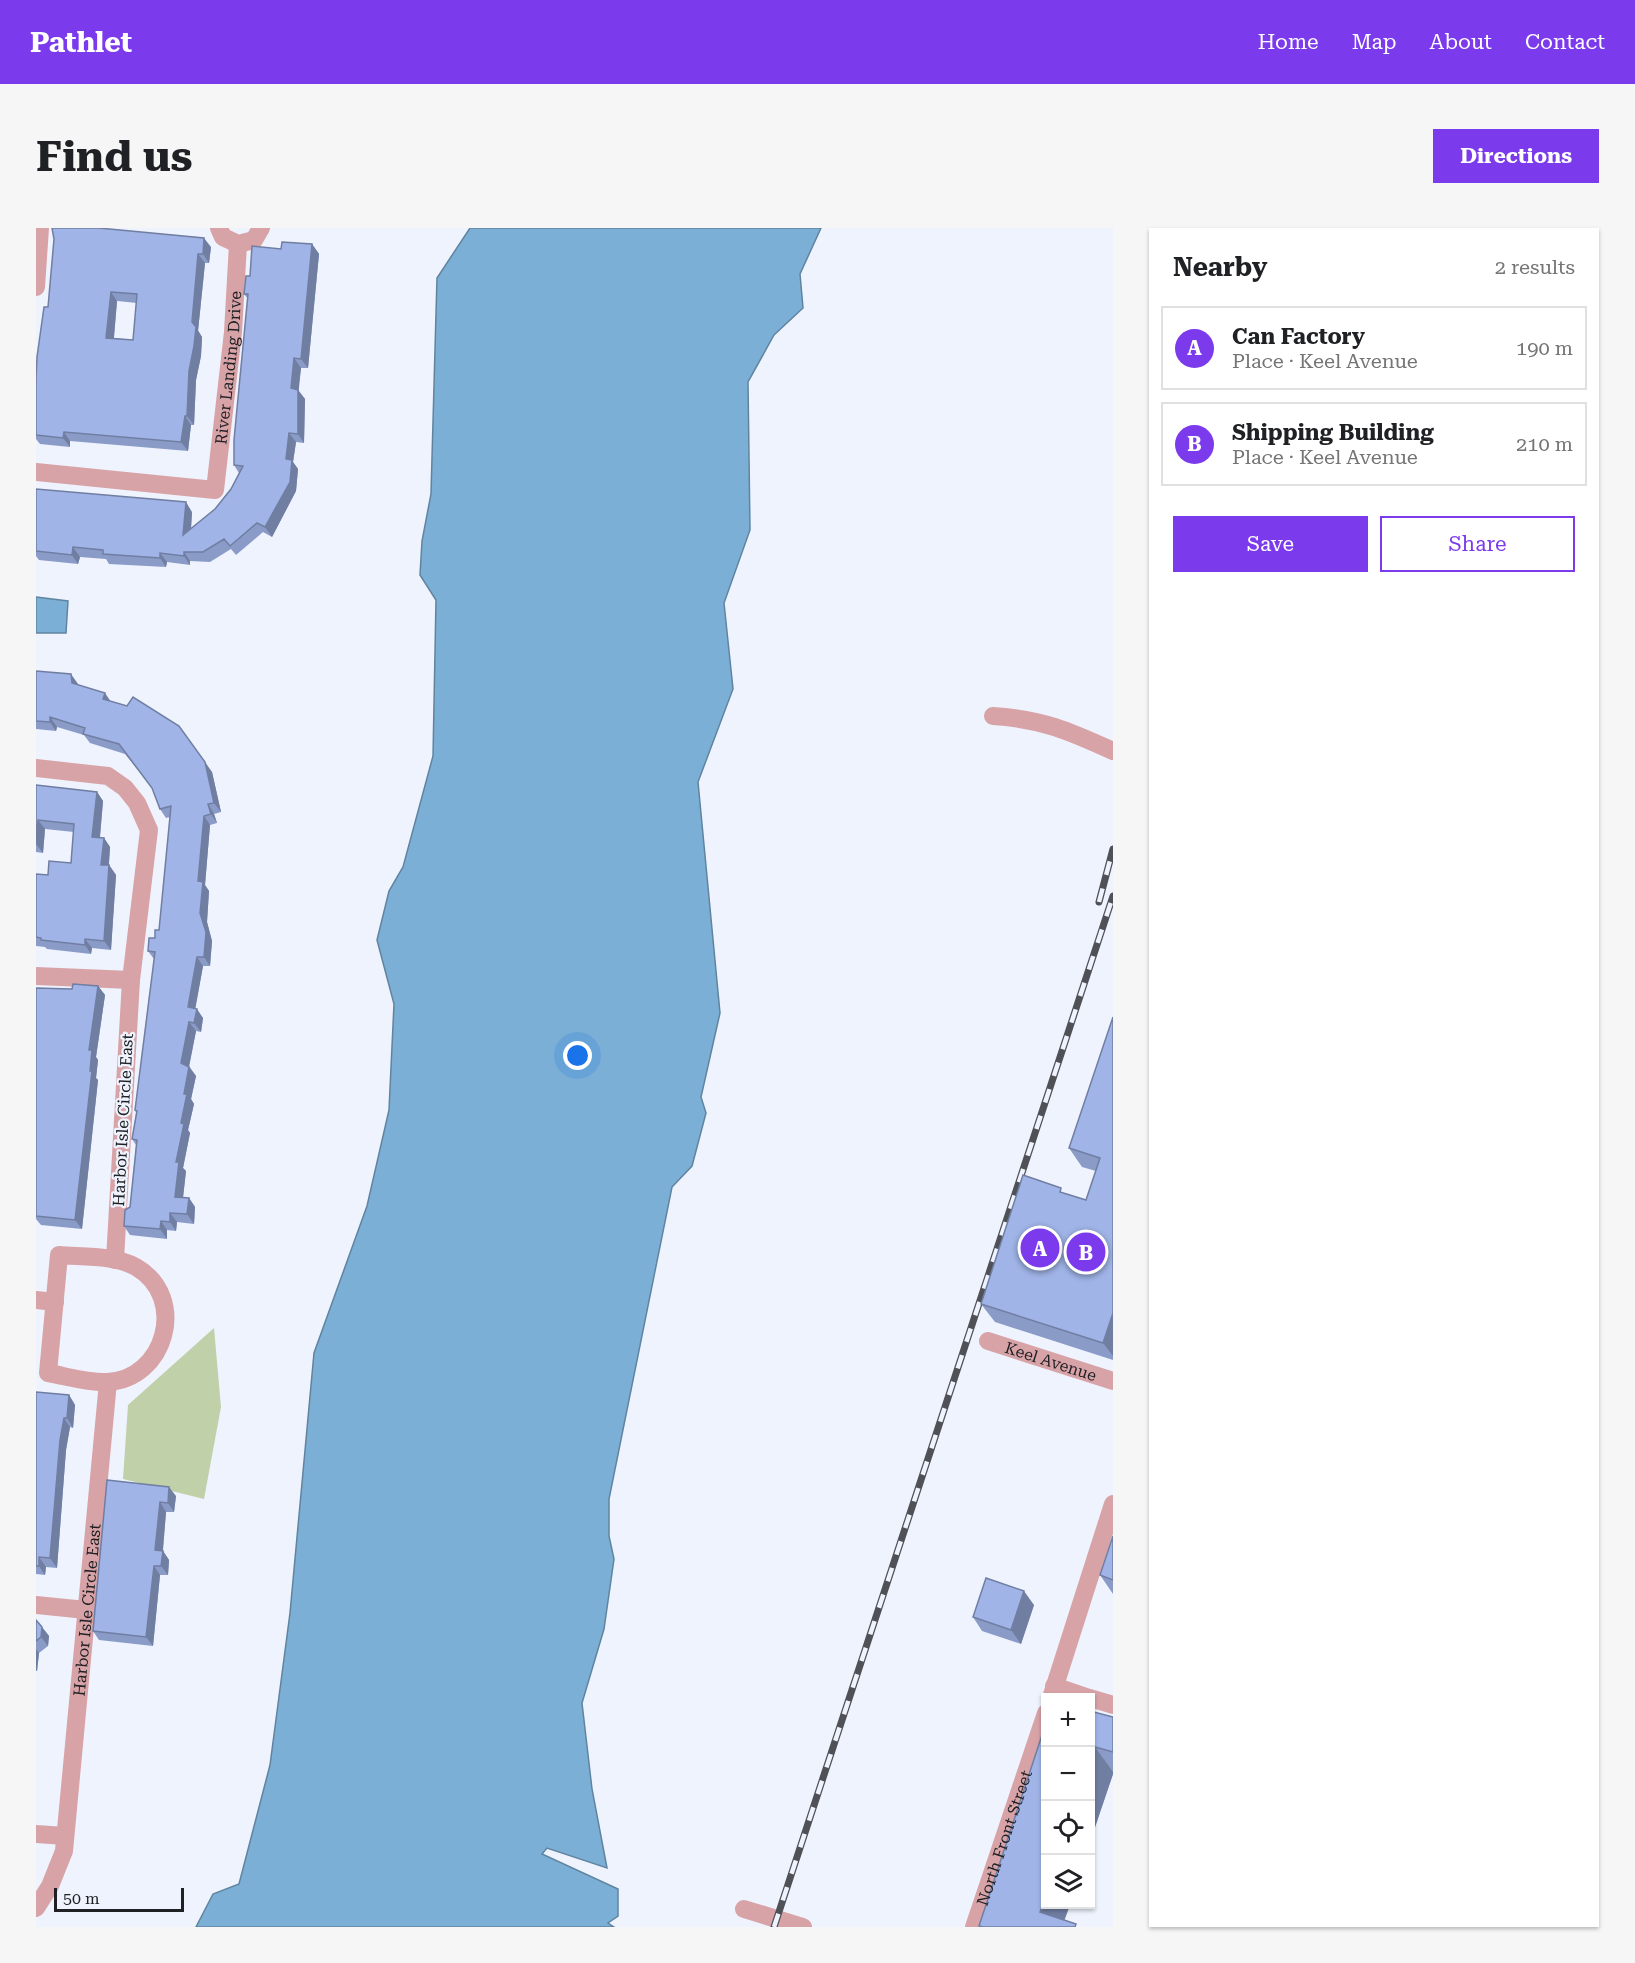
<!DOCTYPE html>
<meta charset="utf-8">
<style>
body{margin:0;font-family:"Roboto Serif",serif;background:#f6f6f6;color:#202124}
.controls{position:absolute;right:18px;bottom:18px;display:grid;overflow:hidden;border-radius:0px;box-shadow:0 2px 4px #0004}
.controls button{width:54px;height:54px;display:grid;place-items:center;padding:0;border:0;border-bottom:2px solid #e0e0e0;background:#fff;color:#202124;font:30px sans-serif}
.scale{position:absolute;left:18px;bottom:15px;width:130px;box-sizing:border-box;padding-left:6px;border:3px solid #202125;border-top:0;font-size:16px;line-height:21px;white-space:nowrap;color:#202125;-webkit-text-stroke:4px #eef3fe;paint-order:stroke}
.you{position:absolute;left:542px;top:828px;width:21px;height:21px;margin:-15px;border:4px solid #fff;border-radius:50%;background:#1a73e8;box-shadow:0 0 0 9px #1a73e833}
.badge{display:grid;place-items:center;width:39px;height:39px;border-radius:50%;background:#7c3aed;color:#fff;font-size:20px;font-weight:700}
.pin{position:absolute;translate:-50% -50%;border:3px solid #fff;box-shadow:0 2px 6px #0006}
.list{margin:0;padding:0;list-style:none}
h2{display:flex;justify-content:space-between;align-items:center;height:78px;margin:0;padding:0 24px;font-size:26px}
h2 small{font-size:20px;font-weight:400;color:#757577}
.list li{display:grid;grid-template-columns:39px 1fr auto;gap:18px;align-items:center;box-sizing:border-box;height:84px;margin:0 12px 12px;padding:0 12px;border:2px solid #e0e0e0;border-radius:0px}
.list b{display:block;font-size:22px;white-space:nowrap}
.list p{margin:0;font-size:20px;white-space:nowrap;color:#757577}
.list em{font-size:20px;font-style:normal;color:#757577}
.actions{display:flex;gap:12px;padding:18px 24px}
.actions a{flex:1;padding:14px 0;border:2px solid #7c3aed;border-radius:0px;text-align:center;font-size:21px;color:#7c3aed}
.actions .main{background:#7c3aed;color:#fff}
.icon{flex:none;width:33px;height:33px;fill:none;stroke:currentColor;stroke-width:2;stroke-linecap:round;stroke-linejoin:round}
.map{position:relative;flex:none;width:1077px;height:1699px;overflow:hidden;border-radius:0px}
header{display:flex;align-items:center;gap:36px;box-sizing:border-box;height:84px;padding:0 30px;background:#7c3aed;color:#fff}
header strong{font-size:28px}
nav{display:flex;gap:33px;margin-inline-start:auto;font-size:21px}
.intro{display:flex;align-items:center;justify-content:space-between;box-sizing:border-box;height:144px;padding:0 36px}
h1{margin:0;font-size:42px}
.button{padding:15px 27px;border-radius:0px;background:#7c3aed;color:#fff;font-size:21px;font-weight:700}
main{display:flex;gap:36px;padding:0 36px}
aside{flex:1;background:#fff;border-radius:0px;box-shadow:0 2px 4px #0004}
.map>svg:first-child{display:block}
.green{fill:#c0d1aa}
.water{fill:#7cafd5;stroke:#6084a0;stroke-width:1.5}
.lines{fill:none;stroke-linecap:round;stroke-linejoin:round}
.minor{stroke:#d8a3a7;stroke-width:18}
.rail-casing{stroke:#4f5157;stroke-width:7}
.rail{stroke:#eef3fe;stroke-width:4.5;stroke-dasharray:14;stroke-linecap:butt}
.wall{fill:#8a9bc8;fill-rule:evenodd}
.shaded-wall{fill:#707ea2}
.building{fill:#a0b4e8;stroke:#707ea2;stroke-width:1.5;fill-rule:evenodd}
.labels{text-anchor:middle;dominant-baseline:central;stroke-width:4.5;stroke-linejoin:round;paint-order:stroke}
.street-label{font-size:16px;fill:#202125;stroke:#eef3fe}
</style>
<header>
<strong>Pathlet</strong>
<nav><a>Home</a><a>Map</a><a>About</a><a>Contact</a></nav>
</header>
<div class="intro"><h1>Find us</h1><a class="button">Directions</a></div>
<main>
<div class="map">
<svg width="1077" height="1699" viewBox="0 0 1077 1699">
<rect width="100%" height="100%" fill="#eef3fe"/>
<polygon class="green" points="178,1100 185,1179 168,1271 87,1251 92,1177"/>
<g class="water">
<polygon points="434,0 785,0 764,46 767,80 738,107 712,154 714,302 688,375 697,461 662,554 684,785 665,869 670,885 656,938 636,959 573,1271 573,1308 578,1331 568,1401 546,1475 556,1561 571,1640 511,1620 506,1626 582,1661 582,1688 572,1695 578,1699 160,1699 177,1666 203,1656 234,1537 254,1385 278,1125 331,978 353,882 358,776 341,712 353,663 367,639 397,528 400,372 384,347 386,313 395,266 401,50"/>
<polygon points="0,369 32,373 30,405 0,405"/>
</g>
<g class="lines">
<g class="minor">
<polyline points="183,0 187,9 202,16 218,12 225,0"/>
<polyline points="0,59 4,0"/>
<path id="s1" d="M0,244L179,262L197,104L202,16"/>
<path d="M957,488C1006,491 1033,503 1077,523"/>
<polyline points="0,540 72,548 89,560 101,575 113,602 95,752 79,1032"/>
<polyline points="0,748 95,752"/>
<path d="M23,1027C47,1029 79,1027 100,1039C153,1070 129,1152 71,1154C52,1155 30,1148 12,1145Z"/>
<polyline points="0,1072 19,1074"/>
<path id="s2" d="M952,1113L1077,1153"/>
<polyline points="0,1377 50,1382"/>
<polyline points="1018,1458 1053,1470"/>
<polyline points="1015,1470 1077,1276"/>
<polyline points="1054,1470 1077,1477"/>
<polyline points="0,1606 29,1608"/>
<path id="s3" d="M0,1680L14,1658L28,1623L72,1154"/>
<polyline points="708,1681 767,1699"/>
<path id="s4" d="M938,1699L1010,1485"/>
</g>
<defs>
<g id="rail">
<polyline points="1063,674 1077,621"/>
<polyline points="738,1699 1077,668"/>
</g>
</defs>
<use href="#rail" class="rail-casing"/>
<use href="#rail" class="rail"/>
</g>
<g class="wall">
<polygon points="276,16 283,26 272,140 265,140 262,162 269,171 268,215 260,214 257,234 262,241 260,263 236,309 227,304 200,327 195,321 174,334 154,333 154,337 131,334 130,339 73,336 70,331 44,329 42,336 3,332 0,328 0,261 156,284 155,301 179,281 195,261 203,245 198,237 212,71 208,66 214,48 245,21"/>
<path d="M175,19L173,35H169L162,103L166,109L165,128L160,152L158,197H155L152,223L34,213V219L4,216L0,211V151L12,79ZM81,73L101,75L97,112L78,110Z"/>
<polygon points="0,443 42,456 42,457 74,473 176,544 185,584 178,586 181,595 174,597 169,657 173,663 171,694 176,713 174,738 167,738 159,781 167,790 165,804 160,803 153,838 160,848 155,871 158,876 152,902 154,905 147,940 150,943 147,970 153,970 159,979 158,996 141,994 140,1003 131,1002 131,1011 94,1007 88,998 94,979 100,917 96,911 100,885 99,882 118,731 112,723 123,702 134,589 130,590 124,581 117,561 89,526 54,515 48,507 21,499 20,503 0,501"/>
<polygon points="0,557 61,564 67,573 64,610 68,610 74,619 73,637 80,647 75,722 56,720 55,726 11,721 9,719 0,718 0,646 12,647 35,635 38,604 9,601 7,625 0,624"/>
<polygon points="62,758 69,767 60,829 62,832 60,850 62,852 46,1001 5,997 0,991 0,760 36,761"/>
<polygon points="1077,789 1077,1132 959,1094 945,1076 1029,965 1050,972 1060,943 1046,939 1033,920"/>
<polygon points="0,1164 33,1167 39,1177 37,1200 34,1199 30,1222 21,1340 10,1339 9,1347 0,1346"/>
<polygon points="71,1252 140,1268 138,1284 130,1284 127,1323 133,1332 132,1347 124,1347 117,1418 63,1412 57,1403"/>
<polygon points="1077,1308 1077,1366 1064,1347"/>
<polygon points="998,1377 985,1416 946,1403 937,1389"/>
<polygon points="0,1392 13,1408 12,1418 3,1425 1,1443 0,1443"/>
<polygon points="1054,1483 1077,1489 1077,1546 1054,1614"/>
</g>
<g class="shaded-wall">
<polygon points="168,10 175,19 173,35 167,26"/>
<polygon points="276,16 283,26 272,140 265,131"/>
<polygon points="162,26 169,35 162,103 156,94"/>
<polygon points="75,64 81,73 77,119 70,110"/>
<polygon points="160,99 166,109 165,128 160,152 158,197 151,188 153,143"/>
<polygon points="258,130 265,140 262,169 255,160"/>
<polygon points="262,162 269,171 268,215 262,206"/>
<polygon points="149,188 155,197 152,223 145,214"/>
<polygon points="28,204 34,213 34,219 27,210"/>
<polygon points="253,205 260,214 257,234 262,241 260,263 236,309 229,299 250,231"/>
<polygon points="150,274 156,284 154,316 147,307"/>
<polygon points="37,319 44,329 42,336 36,327"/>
<polygon points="148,324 154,333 154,337 148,328"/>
<polygon points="124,325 131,334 130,339 124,330"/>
<polygon points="35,446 42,456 42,464 36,455"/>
<polygon points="69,465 75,474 67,471"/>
<polygon points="14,489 21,499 20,503 14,494"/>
<polygon points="169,534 176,544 185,584 178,575"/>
<polygon points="61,564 67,573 63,618 56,609"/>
<polygon points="172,576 178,586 181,595 175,586"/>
<polygon points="168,588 174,597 169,657 173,663 171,694 176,713 174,738 168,729 162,653"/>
<polygon points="2,592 9,601 7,625 0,616"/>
<polygon points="68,610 74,619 72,646 65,637"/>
<polygon points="73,637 80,647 75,722 68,713"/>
<polygon points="49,711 56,720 55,726 49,717"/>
<polygon points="161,729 167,738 158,788 152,779"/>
<polygon points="62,758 69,767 60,829 62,832 60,850 62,852 46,1001 39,992 54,843 53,822"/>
<polygon points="161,781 167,790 165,804 158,795"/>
<polygon points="153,794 160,803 152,844 145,835"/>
<polygon points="153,839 160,848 155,871 158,876 152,902 154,905 147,940 150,943 146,978 139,969 140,934 148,866"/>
<polygon points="153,970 159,979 158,996 151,986"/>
<polygon points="134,985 141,994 140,1003 134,994"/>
<polygon points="125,993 131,1002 131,1011 124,1001"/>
<polygon points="1077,1085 1077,1128 1067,1115"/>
<polygon points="33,1167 39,1177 37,1200 31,1190"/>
<polygon points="28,1190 34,1199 30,1222 21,1340 14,1330 24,1212"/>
<polygon points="133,1259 140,1268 138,1284 132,1275"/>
<polygon points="124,1274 130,1284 126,1331 119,1322"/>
<polygon points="127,1323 133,1332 132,1347 125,1338"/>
<polygon points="3,1329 10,1339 9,1347 3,1338"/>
<polygon points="118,1338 124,1347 117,1418 110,1409"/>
<polygon points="988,1363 998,1377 985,1416 975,1402"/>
<polygon points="6,1399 13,1408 12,1418 5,1409"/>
<polygon points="0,1421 3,1425 1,1443 0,1442"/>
<polygon points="1059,1519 1077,1544 1077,1546 1054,1614 1054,1532"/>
<polygon points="1010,1669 1010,1677 1034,1677 1026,1699 1004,1684"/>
</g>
<g class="building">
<path d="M16,0H63L168,10L167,26H162L156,94L160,99L158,118L153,143L151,188H149L145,214L28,204L27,210L0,207V151L1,129L8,79H12L18,11ZM75,64L101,66L97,112L70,110Z"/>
<polygon points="246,14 276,16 265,131 258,130 255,160 262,162 262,206 253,205 250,231 256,232 254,254 229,299 221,295 194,318 188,311 167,324 148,324 148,328 124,325 124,330 67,326 67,322 37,319 36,327 0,323 0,261 150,274 147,307 179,281 195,261 207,238 198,237 198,212 212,66 208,66 210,48 214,48 216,18 245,21"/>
<polygon points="0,443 35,446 36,455 69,465 67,471 91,478 97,469 143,498 169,534 178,575 172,576 175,586 168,588 162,653 167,654 164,685 170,704 168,729 161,729 152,779 161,781 158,795 153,794 145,835 153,839 148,866 151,866 145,895 148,896 140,934 143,934 139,969 153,970 151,986 134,985 134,994 125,993 124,1001 88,998 89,982 94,979 101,912 96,911 101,883 99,882 119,724 112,723 113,710 119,710 119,702 123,702 135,578 124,581 116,560 83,516 47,506 49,500 14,489 14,494 0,493"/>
<polygon points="0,557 61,564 56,609 68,610 65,637 73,637 68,713 49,711 49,717 5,712 5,710 0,709 0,646 12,647 13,633 35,635 38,596 2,592 0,616"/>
<polygon points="37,756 62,758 53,822 56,822 54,843 56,843 39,992 0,988 0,760 36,761"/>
<polygon points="1077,789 1077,1085 1067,1115 945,1076 987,947 1025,960 1024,964 1050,972 1064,930 1033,920"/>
<polygon points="0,1164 33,1167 31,1190 28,1190 24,1212 14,1330 3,1329 3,1338 0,1338"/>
<polygon points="71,1252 133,1259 132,1275 124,1274 119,1322 127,1323 125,1338 118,1338 110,1409 57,1403"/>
<polygon points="1077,1308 1077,1352 1064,1347"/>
<polygon points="950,1350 988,1363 975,1402 937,1389"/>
<polygon points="0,1392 6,1399 5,1409 0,1413"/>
<polygon points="1054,1483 1077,1489 1077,1524 1059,1519 1054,1532"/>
<polygon points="1010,1495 1010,1669 1004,1684 1040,1696 1039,1699 947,1699 943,1698"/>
</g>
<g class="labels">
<g class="street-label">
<text stroke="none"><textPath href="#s1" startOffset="303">River Landing Drive</textPath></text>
<text transform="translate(87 892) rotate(-87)">Harbor Isle Circle East</text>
<text stroke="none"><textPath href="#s2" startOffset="66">Keel Avenue</textPath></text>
<text stroke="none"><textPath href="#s3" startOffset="306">Harbor Isle Circle East</textPath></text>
<text stroke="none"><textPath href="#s4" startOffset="94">North Front Street</textPath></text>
</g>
</g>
</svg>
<div class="controls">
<button>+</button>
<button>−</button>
<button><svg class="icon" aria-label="locate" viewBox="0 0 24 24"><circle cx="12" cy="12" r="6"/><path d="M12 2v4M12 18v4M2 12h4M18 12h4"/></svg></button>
<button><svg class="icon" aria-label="layers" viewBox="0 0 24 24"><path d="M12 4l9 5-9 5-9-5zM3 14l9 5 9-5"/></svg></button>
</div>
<div class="scale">50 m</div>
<div class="you"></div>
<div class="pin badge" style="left:1004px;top:1020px">A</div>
<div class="pin badge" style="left:1050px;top:1024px">B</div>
</div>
<aside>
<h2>Nearby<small>2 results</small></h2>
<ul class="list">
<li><span class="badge">A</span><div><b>Can Factory</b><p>Place · Keel Avenue</p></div><em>190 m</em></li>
<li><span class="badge">B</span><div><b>Shipping Building</b><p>Place · Keel Avenue</p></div><em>210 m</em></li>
</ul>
<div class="actions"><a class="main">Save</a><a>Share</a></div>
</aside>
</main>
